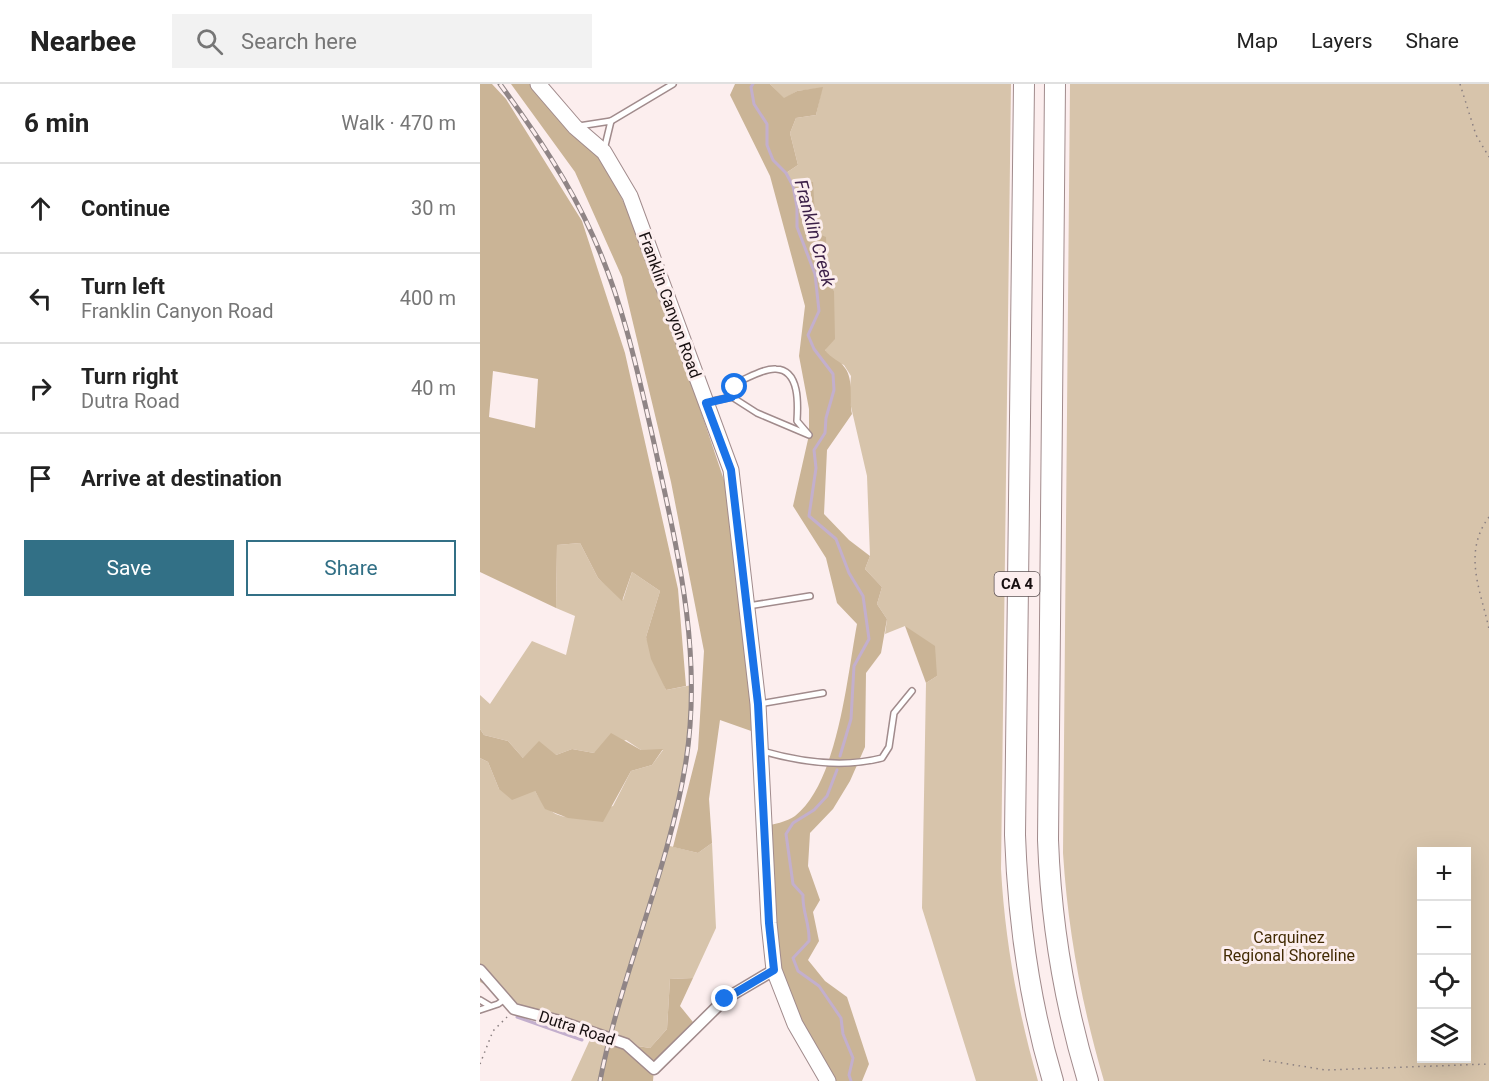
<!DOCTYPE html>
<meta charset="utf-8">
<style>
body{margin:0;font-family:Roboto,sans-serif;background:#f2f2f2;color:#222}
.controls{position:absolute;right:18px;bottom:18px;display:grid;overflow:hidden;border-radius:0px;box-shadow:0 6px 24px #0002}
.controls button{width:54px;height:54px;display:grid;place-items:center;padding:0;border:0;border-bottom:2px solid #e0e0e0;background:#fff;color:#222;font:30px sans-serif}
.stop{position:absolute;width:18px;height:18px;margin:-14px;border:4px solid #1a73e8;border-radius:50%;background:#fff}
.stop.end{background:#1a73e8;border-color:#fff;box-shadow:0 2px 6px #0008}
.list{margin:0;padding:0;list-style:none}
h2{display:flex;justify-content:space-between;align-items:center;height:78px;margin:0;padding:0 24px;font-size:26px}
h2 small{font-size:20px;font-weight:400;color:#767676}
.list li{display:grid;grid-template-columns:39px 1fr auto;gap:18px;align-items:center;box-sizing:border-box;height:90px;padding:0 24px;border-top:2px solid #e0e0e0}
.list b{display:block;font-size:22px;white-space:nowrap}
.list p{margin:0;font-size:20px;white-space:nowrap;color:#767676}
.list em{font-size:20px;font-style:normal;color:#767676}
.actions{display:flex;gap:12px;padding:18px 24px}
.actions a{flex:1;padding:14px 0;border:2px solid #327086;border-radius:0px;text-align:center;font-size:21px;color:#327086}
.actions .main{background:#327086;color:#fff}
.icon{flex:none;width:33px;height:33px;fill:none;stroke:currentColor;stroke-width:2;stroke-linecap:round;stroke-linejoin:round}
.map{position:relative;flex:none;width:1009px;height:997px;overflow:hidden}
header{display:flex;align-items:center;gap:36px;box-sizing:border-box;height:84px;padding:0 30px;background:#fff;border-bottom:2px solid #e0e0e0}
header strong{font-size:28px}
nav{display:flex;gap:33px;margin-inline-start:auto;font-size:21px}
.search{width:420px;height:54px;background:#f2f2f2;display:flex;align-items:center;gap:15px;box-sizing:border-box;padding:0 21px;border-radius:0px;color:#767676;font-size:22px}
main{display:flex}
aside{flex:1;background:#fff}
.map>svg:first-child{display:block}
.green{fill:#d7c4ab;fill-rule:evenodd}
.forest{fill:#cab496;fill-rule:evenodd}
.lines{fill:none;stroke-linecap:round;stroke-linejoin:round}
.stream{stroke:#c3afcd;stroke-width:3}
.lane-casing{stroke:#a18b8c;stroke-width:8}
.street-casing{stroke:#a18b8c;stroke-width:13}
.secondary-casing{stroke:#a18b8c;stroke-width:17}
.highway-casing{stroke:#a18b8c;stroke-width:22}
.path{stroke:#8a7f80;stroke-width:1.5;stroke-dasharray:1.5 4.5;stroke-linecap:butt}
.lane{stroke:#fff;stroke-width:5}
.street{stroke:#fff;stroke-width:10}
.secondary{stroke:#fff;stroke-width:15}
.highway{stroke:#fff;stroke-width:20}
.rail-casing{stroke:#908586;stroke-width:5}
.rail{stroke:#fceeee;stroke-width:3;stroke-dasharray:9;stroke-linecap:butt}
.route{stroke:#1a73e8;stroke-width:8}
.labels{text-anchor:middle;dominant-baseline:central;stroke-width:6;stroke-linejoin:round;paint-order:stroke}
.shield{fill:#fceeee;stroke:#5c5253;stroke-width:1.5}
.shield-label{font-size:15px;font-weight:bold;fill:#170f10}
.street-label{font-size:16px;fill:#170f10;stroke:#fceeee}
.park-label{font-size:16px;fill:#422b04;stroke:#fceeee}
.water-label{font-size:18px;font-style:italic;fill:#3c2048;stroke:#fceeee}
</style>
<header>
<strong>Nearbee</strong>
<div class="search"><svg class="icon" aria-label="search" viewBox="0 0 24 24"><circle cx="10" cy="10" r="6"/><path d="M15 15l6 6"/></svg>Search here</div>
<nav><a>Map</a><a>Layers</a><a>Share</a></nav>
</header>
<main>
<aside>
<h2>6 min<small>Walk · 470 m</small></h2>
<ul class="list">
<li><svg class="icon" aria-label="ahead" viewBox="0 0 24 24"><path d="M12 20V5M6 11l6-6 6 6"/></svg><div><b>Continue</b></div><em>30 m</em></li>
<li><svg class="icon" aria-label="left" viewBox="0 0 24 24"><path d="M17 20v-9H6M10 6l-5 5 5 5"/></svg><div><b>Turn left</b><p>Franklin Canyon Road</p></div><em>400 m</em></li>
<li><svg class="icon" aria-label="right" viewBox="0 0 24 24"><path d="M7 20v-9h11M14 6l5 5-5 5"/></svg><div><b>Turn right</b><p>Dutra Road</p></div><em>40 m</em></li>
<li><svg class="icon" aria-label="arrive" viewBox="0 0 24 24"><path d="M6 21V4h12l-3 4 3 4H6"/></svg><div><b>Arrive at destination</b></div></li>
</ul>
<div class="actions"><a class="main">Save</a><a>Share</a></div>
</aside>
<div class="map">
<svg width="1009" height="997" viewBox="0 0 1009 997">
<rect width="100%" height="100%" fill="#fceeee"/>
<g class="green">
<path d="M290,0H531L521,785C525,857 538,928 558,997H496L442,824L446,599L457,592L425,542L405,550L407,535L397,520L402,503L385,485L390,472L387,392L369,314L371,292L364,281L351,276L345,266L353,231L354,207L306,89L318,81L310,49L316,34L336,31L342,4L317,7L304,15Z"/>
<path d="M590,0H1009V997H624C602,922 588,848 583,769ZM942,768H986V974H942Z"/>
<path d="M100,459L118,494L143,516L152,488L180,507L166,553L186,606L212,601L206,678L186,761L218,769L232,759L236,844L213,894L190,895L187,945L170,964L146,960L127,963L120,997H91L113,949L34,925L19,908L0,898V674L8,678L19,705L55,707C77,746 97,732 133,722L151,687L172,681L183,666H161L146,656L114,669L92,665L76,671L43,674L28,657L4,651L0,645V611L10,620L52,557L86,571L95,532L76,524L77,461Z"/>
</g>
<g class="forest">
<path d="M0,0H12L26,15L102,137L145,269L198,505L206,602L186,606L171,575L166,553L180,507L152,488L142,517L118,494L100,459L77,461L76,524L0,488ZM13,287L58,295L55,344L9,333Z"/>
<polygon points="31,0 52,0 126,81 167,168 245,399 274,648 240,636 229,715 232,759 218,769 193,763 218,665 224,567 191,398 142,193 95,88"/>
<path d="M255,0H290L304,14L317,7L343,3L336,31L316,34L310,49L318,81L306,89L313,102L333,98L335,131L329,146L346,153L347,187L354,207L355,255L345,266C351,275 360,276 365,284C374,296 369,316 372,330L347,366L344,430L369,456L390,472L385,485L402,503L397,520L407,535L401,569L386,589L385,663L370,697L353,725L330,749L328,782L340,816L333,828L339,857L328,876L345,897L367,913L389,980L382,997H348L294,886L284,743C293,740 307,738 315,732C358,698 367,593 377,540L357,519L346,474L313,422L329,351V325L319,272L325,222L290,92L250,11Z"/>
<polygon points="425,542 455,562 457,592 446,599"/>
<polygon points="0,645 4,651 28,657 43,674 59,657 76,671 92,665 114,669 131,649 161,666 183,665 172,681 151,687 123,738 88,734 65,725 55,707 32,716 19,705 8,678 0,674"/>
<polygon points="213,894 200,922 217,943 174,985 173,997 120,997 127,963 132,958 170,964 187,945 190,895"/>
</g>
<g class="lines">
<g class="stream">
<polyline points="273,0 271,3 274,20 287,40 287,61 293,76 306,89 313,102 317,123 317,143 335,190 339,227 328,251 334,265 353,290 354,306 346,334 345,349 334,366 336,384 329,432 356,455 369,489 383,512 389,555 374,582 371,635 360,672"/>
<path d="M357,686L347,712L334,726L313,739L306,750L313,800L323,811C322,827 330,840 329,857L313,874L318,887L339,902L361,934L363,950L373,974L369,991L371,997"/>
<polyline points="37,933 102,956"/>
</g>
<defs>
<g id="lane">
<polyline points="131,37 193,0"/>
<polyline points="99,42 131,37 124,66"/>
<path d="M228,318L252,313L277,329L329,351L317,337C318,321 320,286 296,285C285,284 270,293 260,297L252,313"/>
<polyline points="268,522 330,512"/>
<polyline points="279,620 343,609"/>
<path d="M282,667C320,678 363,684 402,674L409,663L414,629L432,607"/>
<polyline points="0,916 10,922"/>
<polyline points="0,926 18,920 25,915"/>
</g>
<polyline id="street" points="0,886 34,925 76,936 146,960 174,985 245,915 294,886"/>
<polyline id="secondary" points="58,0 95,43 124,68 150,112 251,386 278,620 289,839 294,886 315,940 348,997"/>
<g id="highway">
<path d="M544,0L535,751C538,834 549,917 573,997"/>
<path d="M575,0L568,756C571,839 584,918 608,997"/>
</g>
</defs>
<use href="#lane" class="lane-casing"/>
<use href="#street" class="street-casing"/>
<use href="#secondary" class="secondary-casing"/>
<use href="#highway" class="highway-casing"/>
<g class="path">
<polyline points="980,0 996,51 1009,73"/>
<path d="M1009,433C982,469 1001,507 1009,545"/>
<polyline points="783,976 846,986 1009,980"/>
<polyline points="0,980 13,947 27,933"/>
</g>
<use href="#lane" class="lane"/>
<use href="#street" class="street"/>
<use href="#secondary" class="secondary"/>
<use href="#highway" class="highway"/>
<defs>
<path id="rail" d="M20,0C55,48 89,98 113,152C143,218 158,289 174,359C197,465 223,568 206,677C189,786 141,889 120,997"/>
</defs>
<use href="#rail" class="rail-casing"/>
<use href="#rail" class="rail"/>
</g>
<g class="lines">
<polyline class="route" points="245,915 294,886 289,839 278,620 251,386 226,319 252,313 255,303"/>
</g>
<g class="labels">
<rect class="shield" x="514.5" y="488" width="45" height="24" rx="4.5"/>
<g class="shield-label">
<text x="537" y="500">CA 4</text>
</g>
<g class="street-label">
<text transform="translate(190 221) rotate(70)">Franklin Canyon Road</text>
<text transform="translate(97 944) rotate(18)">Dutra Road</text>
</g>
<g class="park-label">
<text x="809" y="853">Carquinez<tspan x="809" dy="18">Regional Shoreline</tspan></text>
</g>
<g class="water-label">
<text transform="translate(335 149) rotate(75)">Franklin Creek</text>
</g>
</g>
</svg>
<div class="controls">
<button>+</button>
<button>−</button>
<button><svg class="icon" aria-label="locate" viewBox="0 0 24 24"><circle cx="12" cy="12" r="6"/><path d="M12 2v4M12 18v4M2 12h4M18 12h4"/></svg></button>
<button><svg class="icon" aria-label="layers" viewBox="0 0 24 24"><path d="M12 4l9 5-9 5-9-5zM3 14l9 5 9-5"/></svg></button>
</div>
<div class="stop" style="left:255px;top:303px"></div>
<div class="stop end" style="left:245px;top:915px"></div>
</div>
</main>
